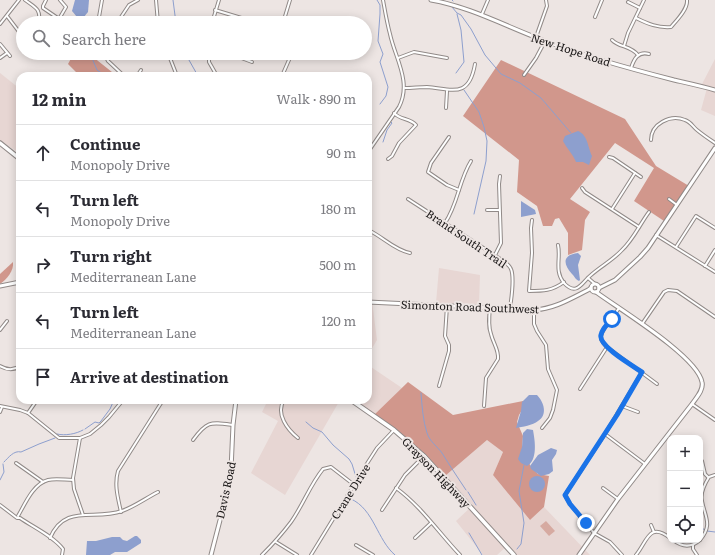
<!DOCTYPE html>
<meta charset="utf-8">
<style>
body{margin:0;font-family:Literata,serif;background:#f7f7f7;color:#2b2b33}
.controls{position:absolute;right:12px;bottom:12px;display:grid;overflow:hidden;border-radius:8px;box-shadow:0 2px 10px #0003}
.controls button{width:36px;height:36px;display:grid;place-items:center;padding:0;border:0;border-bottom:1px solid #e1e1e2;background:#fff;color:#2b2b33;font:20px sans-serif}
.stop{position:absolute;width:12px;height:12px;margin:-9px;border:3px solid #1a73e8;border-radius:50%;background:#fff}
.stop.end{background:#1a73e8;border-color:#fff;box-shadow:0 1px 4px #0008}
.list{margin:0;padding:0;list-style:none}
h2{display:flex;justify-content:space-between;align-items:center;height:52px;margin:0;padding:0 16px;font-size:17px}
h2 small{font-size:13px;font-weight:400;color:#7c7c81}
.list li{display:grid;grid-template-columns:26px 1fr auto;gap:12px;align-items:center;box-sizing:border-box;height:56px;padding:0 16px;border-top:1px solid #e1e1e2}
.list b{display:block;font-size:15px;white-space:nowrap}
.list p{margin:0;font-size:13px;white-space:nowrap;color:#7c7c81}
.list em{font-size:13px;font-style:normal;color:#7c7c81}
.icon{flex:none;width:22px;height:22px;fill:none;stroke:currentColor;stroke-width:2;stroke-linecap:round;stroke-linejoin:round}
.map{position:relative;flex:none;width:715px;height:555px;overflow:hidden}
.search{position:absolute;background:#fff;box-shadow:0 2px 10px #0003;left:16px;top:16px;width:356px;height:44px;display:flex;align-items:center;gap:10px;box-sizing:border-box;padding:0 14px;border-radius:22px;color:#7c7c81;font-size:15px}
.panel{position:absolute;background:#fff;box-shadow:0 2px 10px #0003;left:16px;top:72px;width:356px;height:332px;border-radius:12px}
.map>svg:first-child{display:block}
.built{fill:#e7d6d3}
.green{fill:#d6aaa1}
.forest{fill:#d1978c}
.water{fill:#8d9fce}
.lines{fill:none;stroke-linecap:round;stroke-linejoin:round}
.stream{stroke:#8d9fce;stroke-width:1}
.street-casing{stroke:#918a88;stroke-width:4}
.secondary-casing{stroke:#918a88;stroke-width:5}
.primary-casing{stroke:#918a88;stroke-width:5.5}
.street{stroke:#fff;stroke-width:2}
.secondary{stroke:#fff;stroke-width:3}
.primary{stroke:#fff;stroke-width:3.5}
.route{stroke:#1a73e8;stroke-width:5}
.labels{text-anchor:middle;dominant-baseline:central;stroke-width:4;stroke-linejoin:round;paint-order:stroke}
.street-label{font-size:11px;fill:#1a1717;stroke:#ede5e3}
</style>
<div class="map">
<svg width="715" height="555" viewBox="0 0 715 555">
<rect width="100%" height="100%" fill="#ede5e3"/>
<g class="built">
<polygon points="715,59 715,116 701,110 707,88 701,86"/>
<polygon points="0,73 20,89 19,153 0,140"/>
<polygon points="439,268 480,275 479,304 436,303"/>
<polygon points="368,301 372,301 377,340 368,355"/>
<polygon points="368,365 402,388 374,415 351,400 368,400"/>
<polygon points="268,400 340,400 285,495 251,473 278,421 262,412"/>
<polygon points="487,440 503,452 493,475 530,520 544,507 590,555 515,555 507,546 497,555 483,555 456,521 473,505 445,476"/>
</g>
<polygon class="green" points="546,521 555,531 549,536 540,526"/>
<g class="forest">
<polygon points="74,53 88,53 117,76 74,76 77,73 68,64"/>
<polygon points="501,60 625,119 656,166 689,186 664,221 634,201 654,168 615,143 570,199 590,212 585,220 582,250 568,255 568,233 559,218 555,219 552,226 543,226 537,206 517,192 519,160 463,116"/>
<path d="M13,262C14,271 7,279 0,284V274Z"/>
<polygon points="408,382 453,415 528,400 519,415 517,422 523,436 522,448 531,467 538,474 549,476 544,507 530,520 493,475 503,452 487,440 445,476 392,427 374,415"/>
</g>
<g class="water">
<polygon points="75,0 89,0 88,12 83,18 77,17 72,11"/>
<path d="M578,131C588,135 588,148 592,156L589,165L583,162H576C573,154 567,149 563,141L565,136Z"/>
<polygon points="521,201 535,210 536,214 521,217"/>
<path d="M578,253L581,256L578,265L580,280L579,281C575,279 575,277 572,274C563,264 562,255 578,253Z"/>
<path d="M529,395H537C544,402 548,415 538,421C533,425 522,427 516,428L521,411L522,402Z"/>
<path d="M527,429L533,430C535,441 538,460 527,466L521,463L518,459L522,447L523,433Z"/>
<polygon points="551,448 557,450 556,454 552,460 553,471 549,474 541,476 531,469 530,466 538,455"/>
<circle cx="537" cy="484" r="8"/>
<polygon points="135,536 137,536 141,540 141,543 127,552 115,552 110,555 86,555 87,541 96,541 112,537 120,537 123,540 127,541"/>
</g>
<g class="lines">
<g class="stream">
<polyline points="173,0 176,23"/>
<polyline points="377,0 380,5 380,14 378,41 383,54 380,62 388,87 386,96 380,104"/>
<polyline points="452,0 453,1"/>
<polyline points="452,7 457,13 461,15 471,29 485,55 501,74 520,83 541,98 571,133"/>
<polyline points="85,16 90,23"/>
<polyline points="185,53 198,76"/>
<polyline points="92,55 92,58 97,70 106,76"/>
<polyline points="456,73 464,62 461,30 457,14"/>
<polyline points="464,90 479,112 484,127 487,141 486,161 474,214"/>
<polyline points="383,142 387,130 392,123 391,122"/>
<path d="M421,393C422,406 423,421 427,433C430,442 437,446 442,453C450,466 458,478 466,490"/>
<polyline points="306,422 313,428 322,432 333,445 349,459 352,464 356,477"/>
<polyline points="85,429 95,422 99,423 101,421 110,409 114,400"/>
<path d="M57,434C65,436 76,434 83,430"/>
<path d="M4,462C8,458 14,450 21,452L39,444L55,438"/>
<polyline points="0,480 4,472 3,464"/>
<polyline points="468,492 476,505"/>
<path d="M351,499C374,509 377,540 395,555"/>
<polyline points="700,527 705,530"/>
<polyline points="707,531 715,532"/>
<polyline points="469,533 482,555"/>
<polyline points="517,549 521,544 524,523 519,491 524,465"/>
</g>
<defs>
<g id="street">
<path d="M25,0C36,8 41,9 39,23"/>
<polyline points="46,0 43,6 43,8 65,23"/>
<polyline points="156,0 158,23"/>
<polyline points="628,2 640,8"/>
<polyline points="215,10 258,23"/>
<polyline points="482,14 488,0"/>
<polyline points="7,16 23,37"/>
<polyline points="595,17 602,0"/>
<path d="M636,18C648,24 658,28 671,27C677,20 688,9 687,0"/>
<polyline points="59,19 66,7 60,0"/>
<polyline points="95,23 99,17 102,0"/>
<polyline points="117,23 129,5 138,0"/>
<polyline points="212,23 219,0"/>
<polyline points="283,23 290,0"/>
<polyline points="0,24 19,0"/>
<polyline points="536,37 547,6 546,0"/>
<path d="M612,40C620,48 630,45 638,55"/>
<polyline points="0,44 10,56"/>
<polyline points="624,46 628,33 644,0"/>
<polyline points="104,53 108,61 124,76"/>
<polyline points="168,53 177,76"/>
<polyline points="209,53 209,62 217,76"/>
<polyline points="228,53 252,62"/>
<polyline points="312,53 317,54 320,53"/>
<polyline points="87,54 89,53"/>
<polyline points="0,58 7,53"/>
<polyline points="398,58 414,52 447,58"/>
<path d="M631,68C634,59 638,51 649,54"/>
<polyline points="524,75 536,58 545,41"/>
<polyline points="137,76 141,70"/>
<polyline points="282,76 292,53"/>
<path d="M405,88C412,88 420,87 427,87C452,89 469,99 475,64"/>
<polyline points="446,108 447,91"/>
<polyline points="449,137 431,163 428,172 447,185 459,190"/>
<path d="M651,140C651,124 670,114 685,120C691,122 693,127 697,130C703,135 709,139 715,143"/>
<path d="M368,152L399,107C412,82 395,58 390,34C387,23 385,11 383,0"/>
<polyline points="609,157 613,158 641,177"/>
<path d="M388,159L392,156L399,143L416,125C410,118 400,120 394,113"/>
<polyline points="582,188 585,192 639,227"/>
<path d="M408,199L505,262C507,264 510,266 511,269C515,279 511,299 510,309"/>
<polyline points="669,199 677,205"/>
<polyline points="612,209 635,173"/>
<polyline points="487,210 499,210"/>
<path d="M532,220L531,228L532,253L529,291C543,291 552,291 564,282"/>
<path d="M445,223C458,204 459,180 471,161"/>
<path d="M368,230C382,236 394,250 410,253"/>
<polyline points="656,235 715,272"/>
<path d="M558,245C561,258 554,271 564,283C577,297 582,282 591,275C601,266 613,260 622,250C633,240 640,224 649,212"/>
<polyline points="676,247 696,216 715,228"/>
<polyline points="495,255 501,243 499,184 500,176"/>
<polyline points="705,266 715,250"/>
<polyline points="588,278 595,284"/>
<path d="M619,308C615,315 599,332 601,339C602,342 605,345 607,347L657,384"/>
<polyline points="534,310 534,324 537,331 546,345 548,369 557,390 553,410 550,418 542,428"/>
<polyline points="642,324 664,292 668,290 677,291 715,317"/>
<polyline points="0,330 7,321"/>
<path d="M0,366C7,370 13,371 20,366"/>
<polyline points="439,386 449,351 449,345 445,336 447,306"/>
<polyline points="580,389 607,347"/>
<path d="M284,400C275,414 288,430 298,438"/>
<polyline points="692,404 715,420"/>
<polyline points="0,406 20,410 28,413 59,438 80,438 90,434 101,425 109,417 123,400"/>
<path d="M484,406L486,378L498,359C499,350 493,343 491,334C488,326 489,317 490,308"/>
<polyline points="622,406 638,412"/>
<polyline points="0,412 2,407"/>
<polyline points="28,413 37,400"/>
<polyline points="605,434 645,464"/>
<polyline points="80,438 73,478 74,489 83,515"/>
<path d="M193,440C207,421 210,422 233,425"/>
<polyline points="702,461 705,474 708,477"/>
<polyline points="16,463 43,482"/>
<path d="M396,488C421,506 439,533 460,555"/>
<polyline points="603,488 618,499"/>
<path d="M0,505L17,518H20C33,527 53,536 63,549L62,555"/>
<polyline points="382,510 405,475 424,456"/>
<path d="M121,512C118,498 114,485 118,471L163,400"/>
<path d="M18,516C25,504 33,484 48,480C56,478 65,480 73,480"/>
<polyline points="651,525 654,532"/>
<path d="M50,538C65,503 94,521 122,511C134,507 146,498 158,492"/>
<polyline points="415,538 431,523"/>
<path d="M673,540C682,547 691,548 700,540"/>
<path d="M700,540C713,525 705,517 702,501C700,493 704,485 709,477L715,475"/>
<polyline points="276,542 297,555"/>
<polyline points="356,545 373,555"/>
<polyline points="693,545 693,549 697,555"/>
<path d="M262,555C272,545 282,534 291,522C303,505 310,485 323,469L331,467L353,484"/>
<polyline points="311,555 368,462 377,448 394,430"/>
<polyline points="622,555 610,542 594,533 570,504 565,495 605,434 642,372"/>
<path d="M636,555C647,542 649,521 670,538"/>
</g>
<g id="secondary">
<path d="M431,0C471,7 507,27 545,41C586,57 631,69 674,80C687,83 701,86 715,90"/>
<circle cx="595" cy="288" r="4"/>
<polyline points="0,286 20,282"/>
<polyline points="599,288 615,280 640,257 648,248 715,148"/>
<path d="M368,302L534,310C554,309 570,299 588,290L591,288"/>
<polyline points="211,555 226,497 231,470 233,425 236,400"/>
<path d="M579,555L618,499L692,404C696,398 704,390 702,382C697,356 619,309 596,292"/>
</g>
<g id="primary">
<polyline points="0,143 20,159"/>
<polyline points="351,400 394,430 424,456 514,555"/>
</g>
</defs>
<use href="#street" class="street-casing"/>
<use href="#secondary" class="secondary-casing"/>
<use href="#primary" class="primary-casing"/>
<use href="#street" class="street"/>
<use href="#secondary" class="secondary"/>
<use href="#primary" class="primary"/>
</g>
<g class="lines">
<path class="route" d="M586,523L570,504L565,495L617,415L642,372C633,366 598,346 601,335C602,329 608,323 612,319"/>
</g>
<g class="labels">
<g class="street-label">
<text transform="translate(571 49) rotate(18)">New Hope Road</text>
<text transform="translate(467 238) rotate(34)">Brand South Trail</text>
<text transform="translate(470 306) rotate(2)">Simonton Road Southwest</text>
<text transform="translate(437 472) rotate(46)">Grayson Highway</text>
<text transform="translate(225 490) rotate(-78)">Davis Road</text>
<text transform="translate(350 491) rotate(-58)">Crane Drive</text>
</g>
</g>
</svg>
<div class="controls">
<button>+</button>
<button>−</button>
<button><svg class="icon" aria-label="locate" viewBox="0 0 24 24"><circle cx="12" cy="12" r="6"/><path d="M12 2v4M12 18v4M2 12h4M18 12h4"/></svg></button>
</div>
<div class="stop" style="left:612px;top:319px"></div>
<div class="stop end" style="left:586px;top:523px"></div>
<div class="search"><svg class="icon" aria-label="search" viewBox="0 0 24 24"><circle cx="10" cy="10" r="6"/><path d="M15 15l6 6"/></svg>Search here</div>
<section class="panel">
<h2>12 min<small>Walk · 890 m</small></h2>
<ul class="list">
<li><svg class="icon" aria-label="ahead" viewBox="0 0 24 24"><path d="M12 20V5M6 11l6-6 6 6"/></svg><div><b>Continue</b><p>Monopoly Drive</p></div><em>90 m</em></li>
<li><svg class="icon" aria-label="left" viewBox="0 0 24 24"><path d="M17 20v-9H6M10 6l-5 5 5 5"/></svg><div><b>Turn left</b><p>Monopoly Drive</p></div><em>180 m</em></li>
<li><svg class="icon" aria-label="right" viewBox="0 0 24 24"><path d="M7 20v-9h11M14 6l5 5-5 5"/></svg><div><b>Turn right</b><p>Mediterranean Lane</p></div><em>500 m</em></li>
<li><svg class="icon" aria-label="left" viewBox="0 0 24 24"><path d="M17 20v-9H6M10 6l-5 5 5 5"/></svg><div><b>Turn left</b><p>Mediterranean Lane</p></div><em>120 m</em></li>
<li><svg class="icon" aria-label="arrive" viewBox="0 0 24 24"><path d="M6 21V4h12l-3 4 3 4H6"/></svg><div><b>Arrive at destination</b></div></li>
</ul>
</section>
</div>
